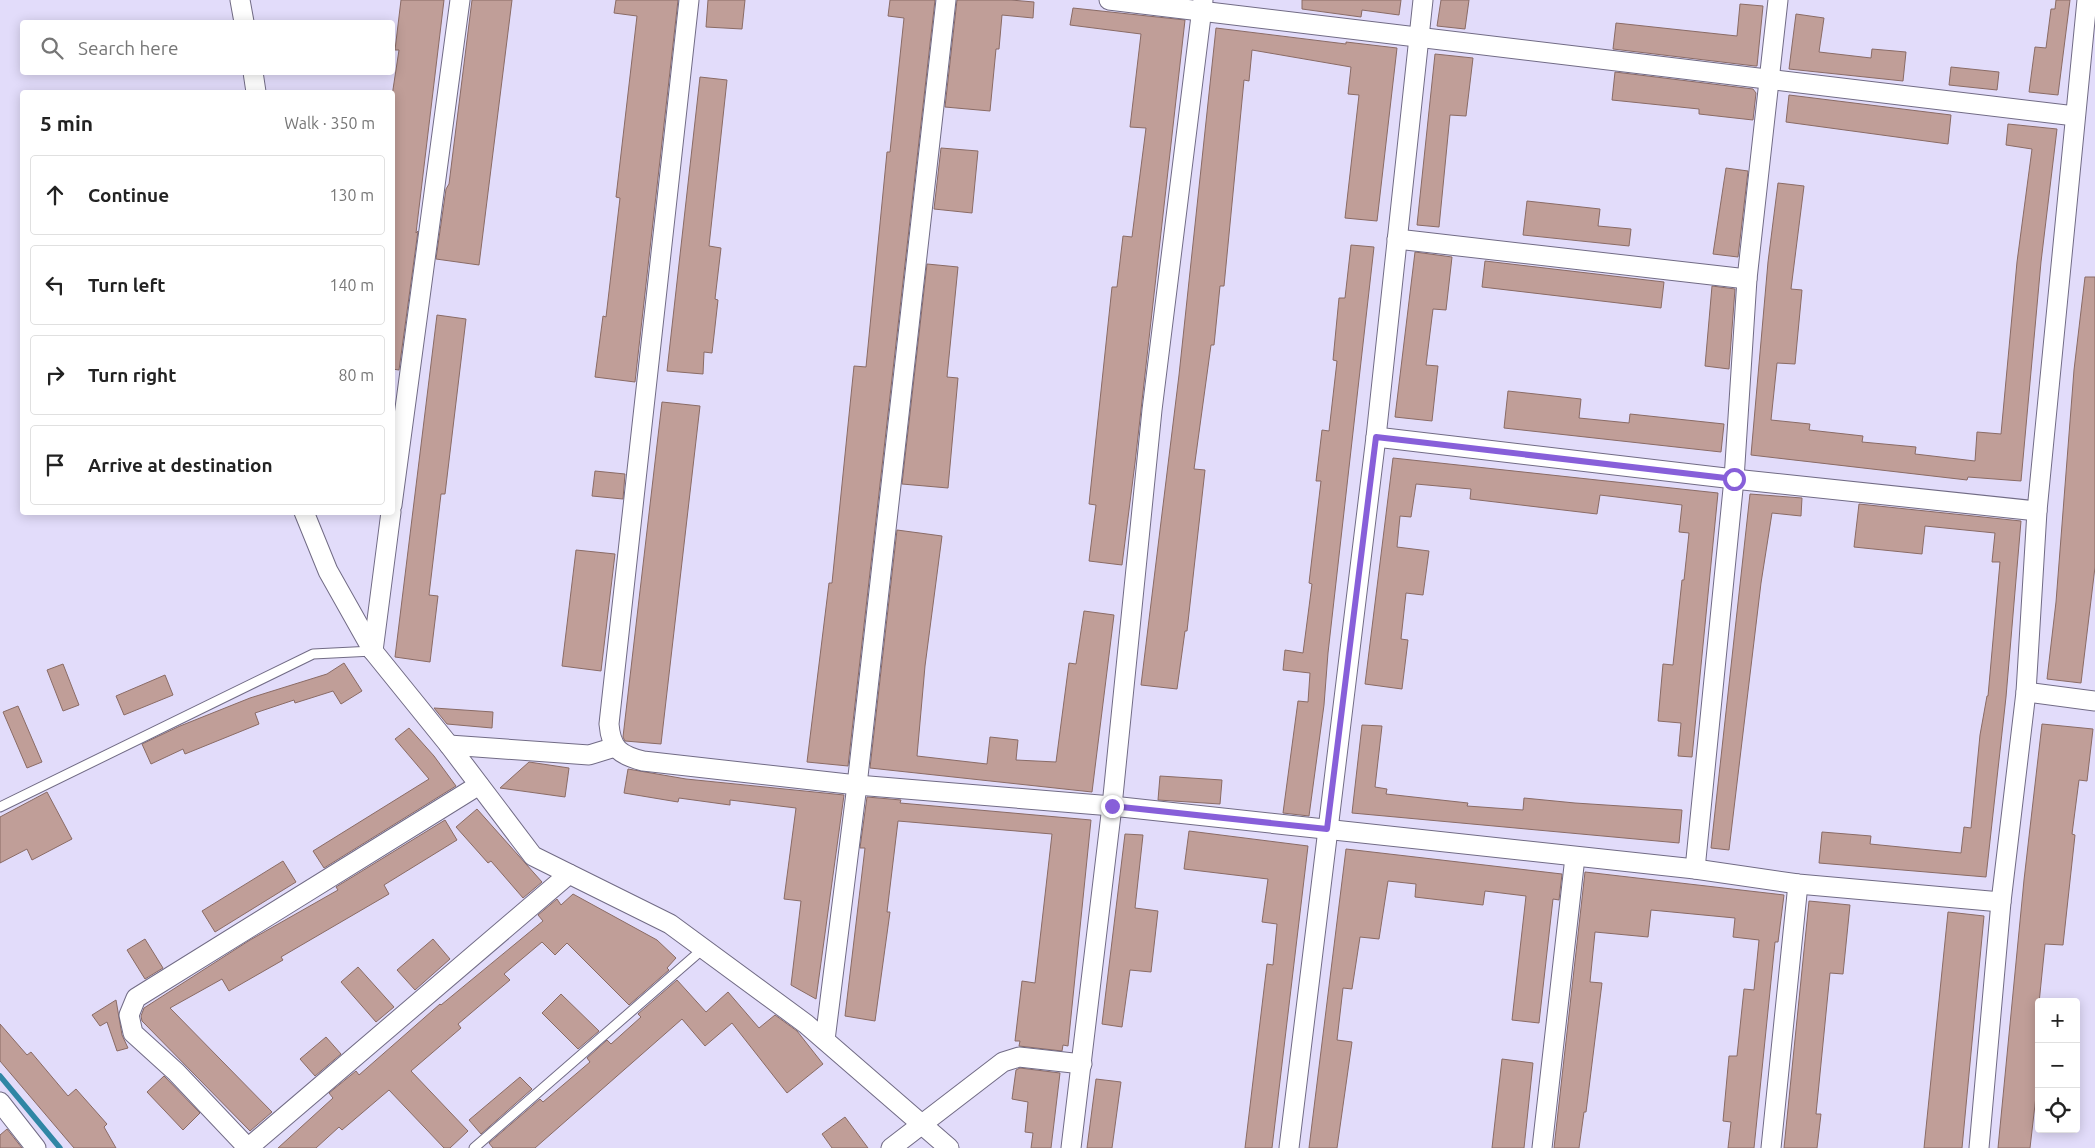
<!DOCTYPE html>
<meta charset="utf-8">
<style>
body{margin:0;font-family:Ubuntu,sans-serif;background:#f2f2f2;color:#222}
.controls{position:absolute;right:15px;bottom:15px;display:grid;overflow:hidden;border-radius:5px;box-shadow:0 2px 12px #0003}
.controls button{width:45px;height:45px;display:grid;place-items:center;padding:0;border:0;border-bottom:1px solid #e0e0e0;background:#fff;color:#222;font:25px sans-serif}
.stop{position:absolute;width:15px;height:15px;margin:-11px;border:4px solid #875fd9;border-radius:50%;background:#fff}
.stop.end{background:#875fd9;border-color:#fff;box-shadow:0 1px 5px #0008}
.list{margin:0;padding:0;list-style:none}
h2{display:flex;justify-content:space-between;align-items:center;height:65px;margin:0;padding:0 20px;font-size:21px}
h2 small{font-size:16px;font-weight:400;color:#767676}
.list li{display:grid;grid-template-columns:32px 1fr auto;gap:15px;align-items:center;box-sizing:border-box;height:80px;margin:0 10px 10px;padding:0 10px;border:1px solid #e0e0e0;border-radius:5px}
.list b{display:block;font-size:19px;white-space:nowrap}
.list em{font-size:16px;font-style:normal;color:#767676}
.icon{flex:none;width:28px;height:28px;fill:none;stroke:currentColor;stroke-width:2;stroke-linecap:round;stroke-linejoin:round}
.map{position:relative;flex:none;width:2095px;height:1148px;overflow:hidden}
.search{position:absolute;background:#fff;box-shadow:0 2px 12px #0003;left:20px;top:20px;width:375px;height:55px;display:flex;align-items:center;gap:12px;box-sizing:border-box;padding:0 18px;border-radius:5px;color:#767676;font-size:19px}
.panel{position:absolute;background:#fff;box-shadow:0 2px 12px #0003;left:20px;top:90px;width:375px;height:425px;border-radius:5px}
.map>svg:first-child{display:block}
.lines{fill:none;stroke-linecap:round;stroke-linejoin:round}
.stream{stroke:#3086a5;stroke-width:5.5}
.building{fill:#c09e98;stroke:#8a6b65}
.service-casing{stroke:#716b85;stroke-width:11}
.minor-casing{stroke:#716b85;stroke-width:21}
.service{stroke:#fff;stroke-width:9}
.minor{stroke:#fff;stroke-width:19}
.route{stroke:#875fd9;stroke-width:6}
</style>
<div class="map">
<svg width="2095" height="1148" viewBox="0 0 2095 1148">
<rect width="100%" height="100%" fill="#e2dcfa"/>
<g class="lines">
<polyline class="stream" points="0,1076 60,1148"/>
</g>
<g class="building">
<polygon points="401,0 444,0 416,233 418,231 399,370 392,369 392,96 399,50 395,50"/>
<polygon points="472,0 512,0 479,265 436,259 446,189 449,184"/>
<polygon points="616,0 678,0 635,382 595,377 603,316 606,317 620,198 616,197 637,16 614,13"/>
<polygon points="708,0 745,0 742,29 706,27"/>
<polygon points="890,0 935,0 848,766 807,762 829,583 832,583 854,366 866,367 887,152 890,152 895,104 904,18 888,16"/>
<polygon points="957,0 1011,0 1034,2 1033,18 1002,15 999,49 996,49 990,111 945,107"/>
<polygon points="1302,0 1401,0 1399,15 1362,10 1361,17 1302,9"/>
<polygon points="1441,0 1469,0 1465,29 1437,26"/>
<polygon points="2056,0 2070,0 2058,95 2029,92 2035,47 2046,48 2051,9 2055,9"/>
<polygon points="1740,4 1763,6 1757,66 1755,66 1613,49 1616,23 1737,36"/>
<polygon points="1073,8 1185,20 1135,463 1122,565 1089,561 1096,505 1089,504 1112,287 1117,287 1123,236 1132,237 1146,128 1130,127 1141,34 1070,25"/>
<polygon points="1796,14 1824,18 1819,52 1871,58 1872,49 1906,52 1903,81 1789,69"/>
<polygon points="1216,28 1346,44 1346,42 1397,48 1377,221 1345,218 1359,95 1348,94 1351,67 1252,50 1249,81 1244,80 1224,286 1220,286 1214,345 1211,345 1194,469 1205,470 1187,631 1185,631 1177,689 1141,685 1179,375"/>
<polygon points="1435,54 1473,58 1466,116 1450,115 1439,227 1417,225"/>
<polygon points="1951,67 1999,72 1997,90 1949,85"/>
<polygon points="1615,72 1753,89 1756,93 1753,120 1699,114 1699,109 1612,100"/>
<polygon points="700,77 727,80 709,246 721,248 715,299 718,300 712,353 704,352 703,374 667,371"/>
<polygon points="1789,95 1951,115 1948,144 1786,122"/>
<polygon points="2008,124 2057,129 2041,262 2021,481 1968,477 1967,480 1751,455 1768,262 1778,183 1804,186 1791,289 1802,290 1795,364 1777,363 1771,420 1810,424 1809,430 1863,436 1862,442 1916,447 1915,454 1975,461 1977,432 2001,434 2017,262 2032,149 2006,145"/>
<polygon points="941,148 978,151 972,213 934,209"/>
<polygon points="1726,168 1748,171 1738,257 1713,254"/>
<polygon points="1527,201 1600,209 1598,226 1631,229 1629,246 1523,235"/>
<polygon points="1351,245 1374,247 1328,653 1324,705 1309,816 1283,813 1298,701 1308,702 1310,673 1283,670 1285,650 1303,653 1312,584 1309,583 1321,481 1316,481 1322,430 1329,431 1337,361 1333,360 1339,298 1345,298"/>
<polygon points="1415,252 1452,257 1446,310 1433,309 1426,365 1438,366 1432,421 1395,417"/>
<polygon points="1485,261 1664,282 1661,308 1482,287"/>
<polygon points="927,264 958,267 947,377 958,378 948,488 902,484"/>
<polygon points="2085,277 2095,277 2095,567 2081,683 2047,679 2056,602 2074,370"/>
<polygon points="1712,286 1735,289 1729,369 1705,366"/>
<polygon points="437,315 466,319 445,494 441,494 429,595 438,596 430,662 395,657"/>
<polygon points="1508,391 1581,399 1579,418 1629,423 1630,414 1724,424 1721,452 1504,428"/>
<polygon points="662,402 700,406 661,744 625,741 623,737"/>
<polygon points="1393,458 1718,493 1692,757 1678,756 1681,723 1658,721 1663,664 1673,665 1682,580 1684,580 1689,533 1679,532 1682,505 1600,495 1597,514 1470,499 1471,489 1416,484 1411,517 1400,516 1397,547 1429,551 1423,595 1406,593 1401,639 1408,640 1402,689 1365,684"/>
<polygon points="595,471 625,474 623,499 592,496"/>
<polygon points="1750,494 1802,498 1801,516 1772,513 1761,583 1729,850 1711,848"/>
<polygon points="1859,504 2021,521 2006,697 1986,877 1819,863 1822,832 1871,836 1870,844 1961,853 1964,827 1971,828 1980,735 1987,696 1988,696 2000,562 1992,562 1995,533 1925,526 1922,554 1854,547"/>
<polygon points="897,530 942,536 925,666 917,756 987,764 990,737 1018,740 1016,760 1056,762 1069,663 1076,664 1084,611 1114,615 1092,792 870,768"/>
<polygon points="576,550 615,554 601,671 562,666"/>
<polygon points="344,663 362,691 341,704 333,691 295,703 294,700 255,713 259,724 185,754 183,749 151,764 142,744 180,726 250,698 327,674"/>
<polygon points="63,664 79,705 63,711 47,670"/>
<polygon points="165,675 173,695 124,715 116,696"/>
<polygon points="18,706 42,762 27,768 3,712"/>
<polygon points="434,708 493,712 492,728 447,724"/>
<polygon points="2042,724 2093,729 2087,781 2079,780 2072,834 2075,835 2063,945 2045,944 2036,1033 2039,1033 2039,1070 2030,1148 1998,1148 2024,880"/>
<polygon points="1362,725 1382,726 1375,787 1387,789 1386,794 1468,803 1467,806 1523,810 1524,798 1575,803 1682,810 1679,843 1352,813"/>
<polygon points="409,728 434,756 456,786 324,868 313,851 429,779 395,739"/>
<polygon points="529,762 569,768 565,797 500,788"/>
<polygon points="628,769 686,779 844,795 816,999 791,985 801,901 784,899 796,808 730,800 730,805 679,798 678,802 624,793"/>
<polygon points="1160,776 1222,780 1220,804 1158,800"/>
<polygon points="47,792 72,839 32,860 27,849 0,863 0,817"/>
<polygon points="867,797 901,800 900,803 1091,820 1068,1046 1063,1045 1062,1051 1019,1046 1020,1041 1015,1041 1022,981 1035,983 1052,834 898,821 887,912 890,912 875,1021 845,1016 865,848 860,848"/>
<polygon points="477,809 542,882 523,898 491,861 488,863 456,827"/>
<polygon points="445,820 457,840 384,885 389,894 281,957 283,960 229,991 222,979 170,1008 272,1112 250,1131 142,1021 141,1016 144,1008 250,940 338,890 336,887"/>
<polygon points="1189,831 1308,846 1272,1148 1245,1148 1267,964 1273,965 1277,924 1262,922 1268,879 1184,869"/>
<polygon points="1125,834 1143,835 1135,908 1158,911 1151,972 1130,970 1122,1027 1102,1024"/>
<polygon points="1346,849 1562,874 1559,900 1553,899 1539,1023 1512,1020 1526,896 1485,891 1483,905 1415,897 1416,884 1388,881 1379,939 1360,937 1352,989 1343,988 1337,1040 1352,1042 1337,1148 1309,1148"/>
<polygon points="283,861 296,882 215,932 202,911"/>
<polygon points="1585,872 1784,895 1778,942 1775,942 1754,1148 1728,1148 1731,1122 1723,1121 1729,1056 1737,1056 1744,989 1754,990 1759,940 1733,937 1735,918 1651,910 1648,937 1595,932 1590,982 1602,983 1586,1112 1584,1112 1579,1148 1554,1148"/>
<polygon points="573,894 657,940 676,958 667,968 669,970 629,1005 567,943 555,955 542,942 504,974 510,980 458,1024 461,1028 411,1071 468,1131 450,1148 444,1148 389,1090 342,1130 339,1127 316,1148 278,1148 333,1098 329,1093 356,1071 359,1075 440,1004 441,1005 543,921 538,915 557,899 561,905"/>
<polygon points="1809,901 1850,905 1843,974 1830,973 1816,1114 1821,1114 1817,1148 1784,1148"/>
<polygon points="1948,912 1984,916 1962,1148 1924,1148"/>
<polygon points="145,939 163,968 145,979 127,950"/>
<polygon points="433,939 450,959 415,990 397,970"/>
<polygon points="358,967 394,1007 376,1022 341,982"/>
<polygon points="677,980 706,1012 728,992 759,1028 775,1015 797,1031 823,1064 787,1093 732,1023 705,1046 682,1019 535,1148 493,1148 489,1143 540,1099 543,1102 590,1062 587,1058 607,1040 611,1044 641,1017 638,1014"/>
<polygon points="561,994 599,1031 578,1049 542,1013"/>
<polygon points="116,1000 122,1035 128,1048 117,1051 107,1022 100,1026 92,1015"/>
<polygon points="0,1024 27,1055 31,1052 68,1096 76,1089 107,1124 104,1127 116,1148 74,1148 0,1061"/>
<polygon points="326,1037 341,1054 315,1076 300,1059"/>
<polygon points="1502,1059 1533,1063 1524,1148 1492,1148"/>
<polygon points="1020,1068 1060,1073 1051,1148 1031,1148 1033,1133 1025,1132 1028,1102 1012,1099 1016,1070"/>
<polygon points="164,1076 200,1113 183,1130 147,1092"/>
<polygon points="520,1077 532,1089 481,1134 469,1120"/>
<polygon points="1096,1079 1121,1082 1112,1148 1087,1148"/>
<polygon points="845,1117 868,1148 832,1148 822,1134"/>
<polygon points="7,1129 22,1148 0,1148 0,1135"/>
</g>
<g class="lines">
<defs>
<g id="service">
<polyline points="0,807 313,654 373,651"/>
<polyline points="474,1148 704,948"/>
</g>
<g id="minor">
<polyline points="240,0 244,22"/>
<path d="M689,0L609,724C611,749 620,755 643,761L857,785L1112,806L1695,869L1798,884L2001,902"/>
<polyline points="1109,0 2075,116"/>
<polyline points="253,72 256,92"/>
<polyline points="1397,239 1747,279"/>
<polyline points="1376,437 1734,479 2037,511"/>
<polyline points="392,505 460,0"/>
<polyline points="304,512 328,571 373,651 449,745 533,856 670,924 806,1024 949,1148"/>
<polyline points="373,651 391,512"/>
<polyline points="2026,692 2095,701"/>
<polyline points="449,745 589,755 615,747"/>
<polyline points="1695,869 1734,479 1747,279 1778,0"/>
<polyline points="825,1040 857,785 946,0"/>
<polyline points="0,1102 36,1148"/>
<polyline points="248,1148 176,1072 133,1033 129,1015 136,998 479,785"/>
<polyline points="248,1148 569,874"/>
<polyline points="891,1148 1003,1062 1019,1057 1082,1064"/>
<polyline points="1071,1148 1112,806 1152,410 1203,0"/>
<polyline points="1289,1148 1376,437 1423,0"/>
<polyline points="1542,1148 1575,857"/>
<polyline points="1771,1148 1798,884"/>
<polyline points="1979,1148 2001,902 2026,692 2037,511 2087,0"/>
</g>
</defs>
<use href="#service" class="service-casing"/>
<use href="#minor" class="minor-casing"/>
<use href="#service" class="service"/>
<use href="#minor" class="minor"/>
</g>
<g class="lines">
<polyline class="route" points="1112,806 1327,829 1376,437 1734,479"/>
</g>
</svg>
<div class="controls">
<button>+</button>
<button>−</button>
<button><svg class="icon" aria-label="locate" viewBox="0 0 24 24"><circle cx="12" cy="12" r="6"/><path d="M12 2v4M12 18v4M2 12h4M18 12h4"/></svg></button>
</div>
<div class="stop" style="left:1734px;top:479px"></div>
<div class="stop end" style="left:1112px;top:806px"></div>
<div class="search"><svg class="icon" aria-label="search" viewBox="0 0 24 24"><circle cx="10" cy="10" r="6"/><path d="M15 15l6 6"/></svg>Search here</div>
<section class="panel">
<h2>5 min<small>Walk · 350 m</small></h2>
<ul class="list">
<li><svg class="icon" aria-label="ahead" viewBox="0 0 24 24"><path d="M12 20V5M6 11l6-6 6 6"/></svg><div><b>Continue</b></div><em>130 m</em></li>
<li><svg class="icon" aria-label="left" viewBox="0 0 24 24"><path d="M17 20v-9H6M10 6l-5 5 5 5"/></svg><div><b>Turn left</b></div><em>140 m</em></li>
<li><svg class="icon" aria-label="right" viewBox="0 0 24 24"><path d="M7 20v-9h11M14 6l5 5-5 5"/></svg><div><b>Turn right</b></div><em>80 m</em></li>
<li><svg class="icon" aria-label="arrive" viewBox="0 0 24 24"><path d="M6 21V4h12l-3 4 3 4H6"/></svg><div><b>Arrive at destination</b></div></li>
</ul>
</section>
</div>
